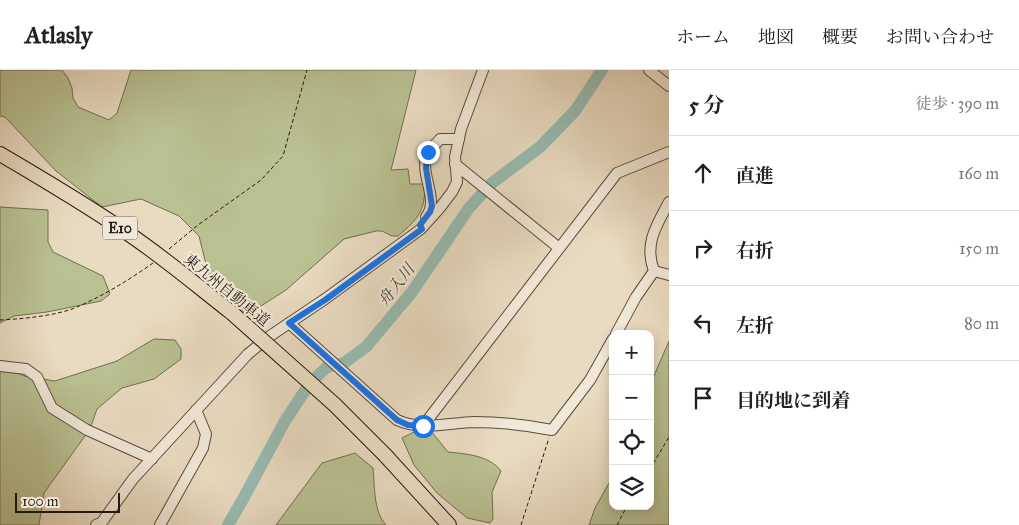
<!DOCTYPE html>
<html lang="ja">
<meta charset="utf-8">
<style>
body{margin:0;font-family:"IM FELL Great Primer","Noto Serif JP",serif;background:#f2f2f2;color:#222}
.controls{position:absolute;right:15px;bottom:15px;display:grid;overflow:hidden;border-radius:10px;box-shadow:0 2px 12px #0003}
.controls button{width:45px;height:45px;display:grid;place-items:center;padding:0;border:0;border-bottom:1px solid #e0e0e0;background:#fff;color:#222;font:25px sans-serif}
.scale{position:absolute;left:15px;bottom:12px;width:105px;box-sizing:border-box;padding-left:5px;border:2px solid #271b11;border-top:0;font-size:14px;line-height:18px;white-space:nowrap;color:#271b11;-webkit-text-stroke:4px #f1e8d7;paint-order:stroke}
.stop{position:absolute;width:15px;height:15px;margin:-11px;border:4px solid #1a73e8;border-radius:50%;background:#fff}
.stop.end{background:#1a73e8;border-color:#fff;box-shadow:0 1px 5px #0008}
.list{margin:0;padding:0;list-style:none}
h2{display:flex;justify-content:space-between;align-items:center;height:65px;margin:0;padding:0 20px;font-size:21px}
h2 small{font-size:16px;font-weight:400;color:#767676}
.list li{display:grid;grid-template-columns:32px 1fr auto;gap:15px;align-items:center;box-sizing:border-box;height:75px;padding:0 20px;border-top:1px solid #e0e0e0}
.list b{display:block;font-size:19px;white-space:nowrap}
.list em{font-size:16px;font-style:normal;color:#767676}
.icon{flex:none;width:28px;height:28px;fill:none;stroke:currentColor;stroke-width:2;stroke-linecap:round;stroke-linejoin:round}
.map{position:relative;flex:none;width:669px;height:455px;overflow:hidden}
header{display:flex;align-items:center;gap:30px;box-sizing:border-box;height:70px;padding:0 25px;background:#fff;border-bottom:1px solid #e0e0e0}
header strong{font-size:24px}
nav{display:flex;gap:28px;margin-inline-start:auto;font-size:18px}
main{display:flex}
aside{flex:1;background:#fff}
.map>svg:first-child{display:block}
.green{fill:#b9c091;stroke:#706e51}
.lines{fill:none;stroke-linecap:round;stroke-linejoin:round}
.river{stroke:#97bbb1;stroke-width:12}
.minor-casing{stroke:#584b3d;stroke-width:12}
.highway-casing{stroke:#271b11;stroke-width:16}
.path{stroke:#271b11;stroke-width:1;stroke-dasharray:4 2.5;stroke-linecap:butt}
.minor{stroke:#f1e8d7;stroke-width:10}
.highway{stroke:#e9dbc1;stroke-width:14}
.highway-bridge-casing{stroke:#271b11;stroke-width:16;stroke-linecap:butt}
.highway-bridge{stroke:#e9dbc1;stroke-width:14}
.route{stroke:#1a73e8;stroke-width:6}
.labels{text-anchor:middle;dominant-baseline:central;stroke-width:4.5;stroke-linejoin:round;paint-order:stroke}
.shield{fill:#f1e8d7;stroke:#64584c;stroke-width:1}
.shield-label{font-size:14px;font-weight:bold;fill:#271b11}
.street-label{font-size:15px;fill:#271b11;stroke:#f1e8d7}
.water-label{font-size:16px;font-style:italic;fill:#494b41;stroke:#f1e8d7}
</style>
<header>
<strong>Atlasly</strong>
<nav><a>ホーム</a><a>地図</a><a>概要</a><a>お問い合わせ</a></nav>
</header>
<main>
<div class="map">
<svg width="669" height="455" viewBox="0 0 669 455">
<rect width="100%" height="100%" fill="#e9dbc1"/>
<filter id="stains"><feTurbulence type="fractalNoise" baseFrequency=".004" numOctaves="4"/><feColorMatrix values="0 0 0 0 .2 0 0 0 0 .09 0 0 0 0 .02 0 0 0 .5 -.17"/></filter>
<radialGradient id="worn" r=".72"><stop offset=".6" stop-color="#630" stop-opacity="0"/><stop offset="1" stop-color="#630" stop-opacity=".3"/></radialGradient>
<g class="green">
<path d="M0,0H62L68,8L72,18L73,28L78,37L109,50L117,43L131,0H416L391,100L408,99L410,114H425C425,141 419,148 398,166H392L382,161H376L344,169L286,220L247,245L210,210L199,166L179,146L141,129L102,137L56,101L5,47L0,46Z"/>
<polygon points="0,137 48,140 48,172 53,182 103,206 110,224 101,231 47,242 14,246 0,253"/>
<polygon points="154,269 175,270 181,279 181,289 154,309 122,318 97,339 90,359 44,423 39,455 0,455 0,294 24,306 55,311 117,291"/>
<polygon points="669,271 669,455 589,455 595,438 613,406 613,436 650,436 650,315"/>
<path d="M430,360L448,382C466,384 489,385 501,401L492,422L493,449L490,453L467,448L437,423L414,395L402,368L414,362Z"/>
<path d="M355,383L373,398C375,416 373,441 386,455H276L322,393Z"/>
</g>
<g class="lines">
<polyline class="river" points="228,455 243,429 285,351 310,313 327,297 344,293 366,277 412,222 469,138 492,113 540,77 575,41 602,0"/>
<defs>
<g id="minor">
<polyline points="649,0 669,16"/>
<polyline points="455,94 559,178"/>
<path d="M426,147C441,128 416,101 429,81C432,77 437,73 440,69H459"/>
<path d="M654,201C644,174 656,156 669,132"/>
<polyline points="654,201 669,205"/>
<path d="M289,253L397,350C421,361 448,353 474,352C500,352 526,355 552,360L590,310L613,269"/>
<polyline points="616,264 636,227 654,201"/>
<polyline points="0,296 26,299 37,307 52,338 87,360 152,389"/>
<polyline points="423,356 617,103 669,82"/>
<polyline points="96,455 102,452 133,409 248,284 270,266 325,229 421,159 439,139 452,122 457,112 455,87 461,59 483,0"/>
<polyline points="160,455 203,378 206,364 196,340"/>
</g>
<g id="highway">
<path d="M0,84C41,108 83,133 123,160C161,185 196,215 232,243"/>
<polyline points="385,385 449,455"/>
</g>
</defs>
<use href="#minor" class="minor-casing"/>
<use href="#highway" class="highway-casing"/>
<g class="path">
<polyline points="169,179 198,155 261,110 283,86 307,0"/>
<path d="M0,250C22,249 52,246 72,239C100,228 129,210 153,193"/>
<polyline points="650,399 669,367"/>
<polyline points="521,455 549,368"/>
<polyline points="617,455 627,436"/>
</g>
<use href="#minor" class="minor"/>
<use href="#highway" class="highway"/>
<defs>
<polyline id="highway-bridge" points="232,243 335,335 385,385"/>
</defs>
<use href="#highway-bridge" class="highway-bridge-casing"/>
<use href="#highway-bridge" class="highway-bridge"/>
</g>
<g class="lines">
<polyline class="route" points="423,356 408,355 397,350 289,253 325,230 422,159 420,155 430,142 432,136 426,98 428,82"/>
</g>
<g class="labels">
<rect class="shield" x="102.5" y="146.5" width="35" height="23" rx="4"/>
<g class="shield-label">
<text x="120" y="158">E10</text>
</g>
<g class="street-label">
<text transform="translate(227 220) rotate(39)">東九州自動車道</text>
</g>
<g class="water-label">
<text transform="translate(396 215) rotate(-52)">舟入川</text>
</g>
</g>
<rect width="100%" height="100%" filter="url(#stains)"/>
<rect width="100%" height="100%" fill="url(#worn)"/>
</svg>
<div class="controls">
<button>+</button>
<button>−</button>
<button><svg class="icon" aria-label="locate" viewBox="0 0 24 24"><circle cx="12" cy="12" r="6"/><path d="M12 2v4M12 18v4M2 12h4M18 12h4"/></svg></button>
<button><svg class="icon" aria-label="layers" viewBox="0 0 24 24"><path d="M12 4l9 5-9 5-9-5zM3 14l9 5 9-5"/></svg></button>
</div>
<div class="scale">100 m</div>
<div class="stop" style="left:423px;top:356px"></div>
<div class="stop end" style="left:428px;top:82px"></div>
</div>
<aside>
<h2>5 分<small>徒歩 · 390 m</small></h2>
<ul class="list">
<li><svg class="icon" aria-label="ahead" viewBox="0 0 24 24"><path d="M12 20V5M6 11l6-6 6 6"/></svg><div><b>直進</b></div><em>160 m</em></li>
<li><svg class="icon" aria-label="right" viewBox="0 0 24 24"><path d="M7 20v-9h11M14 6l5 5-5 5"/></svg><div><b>右折</b></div><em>150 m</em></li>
<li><svg class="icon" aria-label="left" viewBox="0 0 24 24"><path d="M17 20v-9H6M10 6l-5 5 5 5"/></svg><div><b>左折</b></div><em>80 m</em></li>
<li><svg class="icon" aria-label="arrive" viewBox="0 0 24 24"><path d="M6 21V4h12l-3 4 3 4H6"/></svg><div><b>目的地に到着</b></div></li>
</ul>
</aside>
</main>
